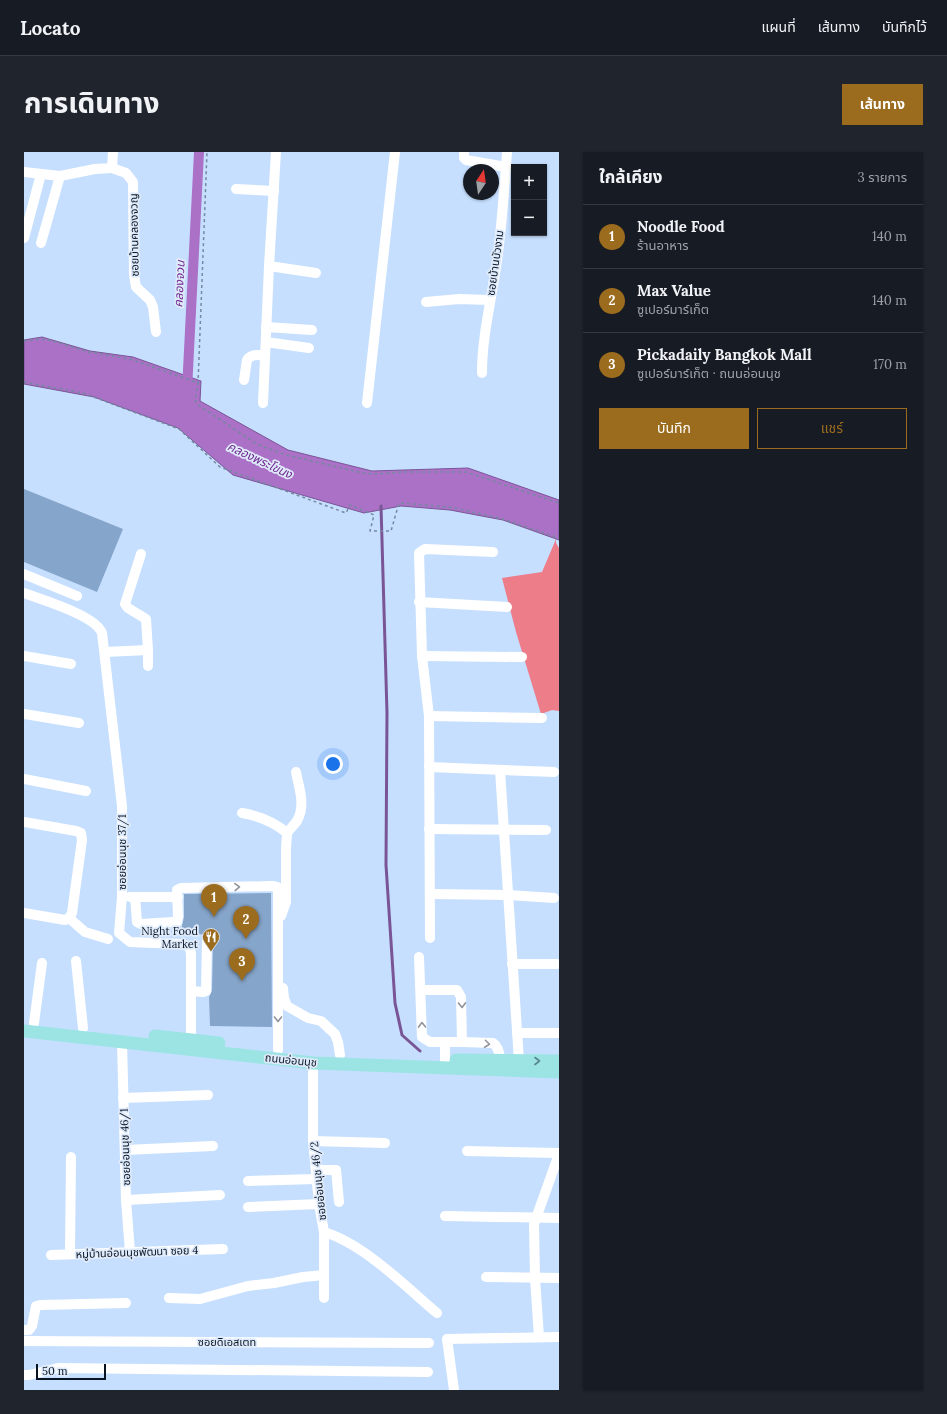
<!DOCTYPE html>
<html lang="th">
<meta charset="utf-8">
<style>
body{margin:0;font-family:Lora,"Noto Sans Thai",serif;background:#20242c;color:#f1f3f6}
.controls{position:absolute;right:12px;top:12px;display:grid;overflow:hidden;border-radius:0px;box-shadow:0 1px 3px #0004}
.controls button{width:36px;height:36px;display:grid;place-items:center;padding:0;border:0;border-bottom:1px solid #363941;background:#171b24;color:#f1f3f6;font:20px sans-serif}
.compass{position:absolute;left:439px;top:12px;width:36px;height:36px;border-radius:50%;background:#171b24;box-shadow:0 1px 3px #0004;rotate:13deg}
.scale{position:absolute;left:12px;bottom:10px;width:70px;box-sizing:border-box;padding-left:4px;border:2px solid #091422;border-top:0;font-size:11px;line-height:14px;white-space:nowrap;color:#091422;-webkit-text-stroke:3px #dfebfb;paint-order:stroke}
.you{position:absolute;left:309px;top:612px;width:14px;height:14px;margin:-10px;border:3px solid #fff;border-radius:50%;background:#1a73e8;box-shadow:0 0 0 6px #1a73e833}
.badge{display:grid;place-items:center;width:26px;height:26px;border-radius:50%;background:#9b6b1e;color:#fff;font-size:13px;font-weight:700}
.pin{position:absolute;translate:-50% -33px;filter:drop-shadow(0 1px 2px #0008)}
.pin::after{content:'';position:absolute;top:21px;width:14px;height:12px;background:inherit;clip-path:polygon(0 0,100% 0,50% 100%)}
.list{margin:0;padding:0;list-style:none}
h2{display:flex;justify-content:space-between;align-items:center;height:52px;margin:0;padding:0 16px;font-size:17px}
h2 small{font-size:13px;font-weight:400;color:#9ea1a6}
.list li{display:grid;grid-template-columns:26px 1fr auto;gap:12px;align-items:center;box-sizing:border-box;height:64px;padding:0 16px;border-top:1px solid #363941}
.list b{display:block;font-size:15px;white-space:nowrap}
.list p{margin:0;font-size:13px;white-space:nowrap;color:#9ea1a6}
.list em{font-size:13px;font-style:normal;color:#9ea1a6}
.actions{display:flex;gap:8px;padding:12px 16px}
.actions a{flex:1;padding:9px 0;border:1px solid #9b6b1e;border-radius:0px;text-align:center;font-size:14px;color:#9b6b1e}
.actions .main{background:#9b6b1e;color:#fff}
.map{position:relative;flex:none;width:535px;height:1238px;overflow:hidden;border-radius:0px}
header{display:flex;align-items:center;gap:24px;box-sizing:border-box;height:56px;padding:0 20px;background:#171b24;border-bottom:1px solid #363941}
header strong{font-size:19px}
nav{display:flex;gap:22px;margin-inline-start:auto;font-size:14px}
.intro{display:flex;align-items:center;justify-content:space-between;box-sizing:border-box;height:96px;padding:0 24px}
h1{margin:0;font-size:28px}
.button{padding:10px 18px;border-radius:0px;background:#9b6b1e;color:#fff;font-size:14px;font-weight:700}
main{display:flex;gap:24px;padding:0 24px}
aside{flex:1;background:#171b24;border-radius:0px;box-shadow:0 1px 3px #0004}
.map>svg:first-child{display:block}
.forest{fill:#ee7d8a}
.water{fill:#ab71c7;stroke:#7a5596}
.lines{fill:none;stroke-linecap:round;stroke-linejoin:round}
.stream{stroke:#7a5596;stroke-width:3}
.canal{stroke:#ab71c7;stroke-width:10}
.building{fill:#86a5ca}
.path{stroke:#7588a1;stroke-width:1.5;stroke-dasharray:3 3;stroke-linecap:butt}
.minor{stroke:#fff;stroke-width:10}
.major{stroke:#9be4e3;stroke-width:13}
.oneway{stroke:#90959c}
.oneway2{stroke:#59868c}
.labels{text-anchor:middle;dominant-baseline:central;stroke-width:3.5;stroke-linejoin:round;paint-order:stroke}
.street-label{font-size:11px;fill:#091422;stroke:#dfebfb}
.poi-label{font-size:11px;fill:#091422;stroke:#dfebfb;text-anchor:end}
.water-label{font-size:12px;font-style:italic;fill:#722991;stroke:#dfebfb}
</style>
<header>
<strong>Locato</strong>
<nav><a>แผนที่</a><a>เส้นทาง</a><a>บันทึกไว้</a></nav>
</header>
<div class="intro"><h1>การเดินทาง</h1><a class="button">เส้นทาง</a></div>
<main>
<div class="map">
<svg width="535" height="1238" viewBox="0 0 535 1238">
<rect width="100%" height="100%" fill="#c6dfff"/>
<polygon class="forest" points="532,387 532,391 535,396 535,559 528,558 517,562 492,480 478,426 518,420"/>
<polygon class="water" points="18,185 66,199 109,205 177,229 176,249 264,298 348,319 444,316 535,348 535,388 479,368 426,358 377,354 340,361 209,323 154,276 70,245 0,232 0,188"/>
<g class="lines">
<polyline class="stream" points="357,354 363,561 362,713 371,851 378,883 396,899"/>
<polyline class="canal" points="163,238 175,0"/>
</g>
<g class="building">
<polygon points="0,337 99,377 73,440 0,410"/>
<polygon points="247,741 248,875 186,874 185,845 188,839 189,788 187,783 184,782 158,783 158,774 160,765 160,742"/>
</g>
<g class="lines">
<g class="path">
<polyline points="0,189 15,187 25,188 64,200 106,207 174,231 171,248 174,253 233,292 240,295 262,303 339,321 351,322 378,320 442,320 535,351"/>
<polyline points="0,230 59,241 155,277 196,315 322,361 326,353 350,363 346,379 367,379 375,351 426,355 479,367 535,386"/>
<polyline points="174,232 183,0"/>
</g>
<g class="minor">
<polyline points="440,0 440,6 442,8 482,15"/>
<polyline points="88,16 102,21 109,30 110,123 112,135 126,148 129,155 132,180"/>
<polyline points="0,20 36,24 71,17 88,16 89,0"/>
<polyline points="212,37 250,39"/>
<polyline points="0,86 17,22"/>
<polyline points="17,91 36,24"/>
<polyline points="245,114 292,121"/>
<polyline points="402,150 435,147 466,148"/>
<polyline points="242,175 288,178"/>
<polyline points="242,190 285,196"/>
<path d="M458,221C458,185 467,150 472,115C478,77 480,38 483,0"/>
<path d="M220,228L223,208C227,202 234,203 241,203"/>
<polyline points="239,251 245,114 252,0"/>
<polyline points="343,251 371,0"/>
<polyline points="0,422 53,444"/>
<path d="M0,441C18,448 71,463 78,481L98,654V745L95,781L106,790L155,792L161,793L166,795L167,802V888"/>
<polyline points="395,450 483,455"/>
<polyline points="124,498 124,514"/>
<polyline points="81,500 124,498 122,467 104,456 101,452 117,402"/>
<polyline points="0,504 47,512"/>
<polyline points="398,504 498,505"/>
<polyline points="0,562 55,571"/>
<polyline points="405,564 518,566"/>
<polyline points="405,615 530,620"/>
<polyline points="476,618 495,909"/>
<polyline points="0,627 62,639"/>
<path d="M218,661C235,664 250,670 263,681L262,697V750L257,764"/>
<polyline points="0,670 52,679 57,681 58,688 48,761 45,766 41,768 0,761"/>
<polyline points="405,677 522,678"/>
<path d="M263,681C266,677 270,673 273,669C282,653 275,636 272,620"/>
<polyline points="406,742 484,743 530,746"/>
<polyline points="106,745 154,745"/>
<polyline points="111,745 113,770 117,772 149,770 153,770 154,765 153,738 157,736 248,734 253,735 254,741 254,898"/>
<polyline points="45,766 61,780 84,787"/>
<polyline points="406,786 405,564 398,504 395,401 401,397 469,400"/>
<polyline points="395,805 398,885 406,890 438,890 437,845 433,838 397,838"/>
<polyline points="52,809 59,876"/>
<polyline points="488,812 533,812"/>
<polyline points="259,836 260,846 263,854 284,866 297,869 311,882 314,890 316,903"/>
<polyline points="167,839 179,840 182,839 183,788"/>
<polyline points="10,871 18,811"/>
<polyline points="493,881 535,881"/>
<polyline points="98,890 102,1048 106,1100"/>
<path d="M438,890L469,891C475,895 475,902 477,909"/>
<polyline points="421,908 421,890"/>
<polyline points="289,911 289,989 295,1052 300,1080 300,1146"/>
<polyline points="99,946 184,943"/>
<polyline points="289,989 361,991"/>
<polyline points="101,998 189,994"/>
<polyline points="443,999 535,1001"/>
<polyline points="292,1018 312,1018 315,1050"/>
<polyline points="224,1029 293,1027"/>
<polyline points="102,1048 196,1043"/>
<polyline points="224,1055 295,1052"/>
<polyline points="421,1064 535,1066"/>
<path d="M300,1080C340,1092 381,1134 413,1161"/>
<polyline points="46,1102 47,1005"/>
<polyline points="27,1103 199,1097"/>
<polyline points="462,1125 535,1126"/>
<polyline points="145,1146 176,1147 224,1134 250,1131 279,1125 300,1123"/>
<polyline points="0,1178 5,1178 8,1174 12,1154 16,1153 102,1151"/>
<polyline points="515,1185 511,1126 510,1072 535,1002"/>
<polyline points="0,1189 405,1191"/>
<polyline points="0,1223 5,1223 34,1216 404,1220"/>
<polyline points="430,1238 423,1187 535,1185"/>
</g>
<g class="major">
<polyline points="0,879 289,911 535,920"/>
<polyline points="131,884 195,891"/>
<polyline points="432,908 535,909"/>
</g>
</g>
<defs><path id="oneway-chevron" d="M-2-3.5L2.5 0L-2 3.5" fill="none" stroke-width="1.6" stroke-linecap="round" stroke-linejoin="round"/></defs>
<g class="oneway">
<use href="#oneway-chevron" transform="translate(213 735) rotate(-2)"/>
<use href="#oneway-chevron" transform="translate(438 853) rotate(89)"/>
<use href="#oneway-chevron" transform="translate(254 867) rotate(90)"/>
<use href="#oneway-chevron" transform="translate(398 873) rotate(-91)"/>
<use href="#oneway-chevron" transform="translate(463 892) rotate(7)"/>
</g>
<use class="oneway2" href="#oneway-chevron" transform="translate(513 909)"/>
<defs>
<symbol id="restaurant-pin" viewBox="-11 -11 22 30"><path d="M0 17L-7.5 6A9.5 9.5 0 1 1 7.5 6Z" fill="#9b6b1e" stroke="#dfebfb"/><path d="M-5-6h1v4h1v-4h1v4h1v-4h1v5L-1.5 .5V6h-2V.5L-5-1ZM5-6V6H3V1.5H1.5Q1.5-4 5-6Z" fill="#fff"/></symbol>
</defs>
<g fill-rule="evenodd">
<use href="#restaurant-pin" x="177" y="775" width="20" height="27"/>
</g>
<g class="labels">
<g class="street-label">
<text transform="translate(110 83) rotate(-91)">ซอยบ้านคลองจวญ</text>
<text transform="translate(471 111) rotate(-82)">ซอยบ้านบัวงาม</text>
<text transform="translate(98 700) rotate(-90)">ซอยอ่อนนุช 37/1</text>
<text transform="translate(267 908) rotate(6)">ถนนอ่อนนุช</text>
<text transform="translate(101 995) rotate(-92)">ซอยอ่อนนุช 46/1</text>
<text transform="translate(294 1029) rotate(-96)">ซอยอ่อนนุช 46/2</text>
<text transform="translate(113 1100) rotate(-2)">หมู่บ้านอ่อนนุชพัฒนา ซอย 4</text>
<text x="203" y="1190">ซอยดิเอสเตท</text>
</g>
<g class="poi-label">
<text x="174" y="779">Night Food<tspan x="174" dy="13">Market</tspan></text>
</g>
<g class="water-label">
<text transform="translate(155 132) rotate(-87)">คลองจวน</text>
<text transform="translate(236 308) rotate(25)">คลองพระโขนง</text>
</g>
</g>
</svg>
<div class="controls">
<button>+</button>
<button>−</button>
</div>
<svg class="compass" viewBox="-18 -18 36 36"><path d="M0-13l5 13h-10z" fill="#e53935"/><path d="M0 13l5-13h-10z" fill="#9ea1a6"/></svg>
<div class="scale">50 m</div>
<div class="you"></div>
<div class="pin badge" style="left:190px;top:765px">1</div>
<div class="pin badge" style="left:222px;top:787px">2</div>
<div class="pin badge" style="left:218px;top:829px">3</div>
</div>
<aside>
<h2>ใกล้เคียง<small>3 รายการ</small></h2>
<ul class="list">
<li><span class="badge">1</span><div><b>Noodle Food</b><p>ร้านอาหาร</p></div><em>140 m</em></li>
<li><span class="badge">2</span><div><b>Max Value</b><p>ซูเปอร์มาร์เก็ต</p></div><em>140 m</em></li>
<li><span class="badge">3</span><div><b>Pickadaily Bangkok Mall</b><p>ซูเปอร์มาร์เก็ต · ถนนอ่อนนุช</p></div><em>170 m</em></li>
</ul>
<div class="actions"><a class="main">บันทึก</a><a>แชร์</a></div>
</aside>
</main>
